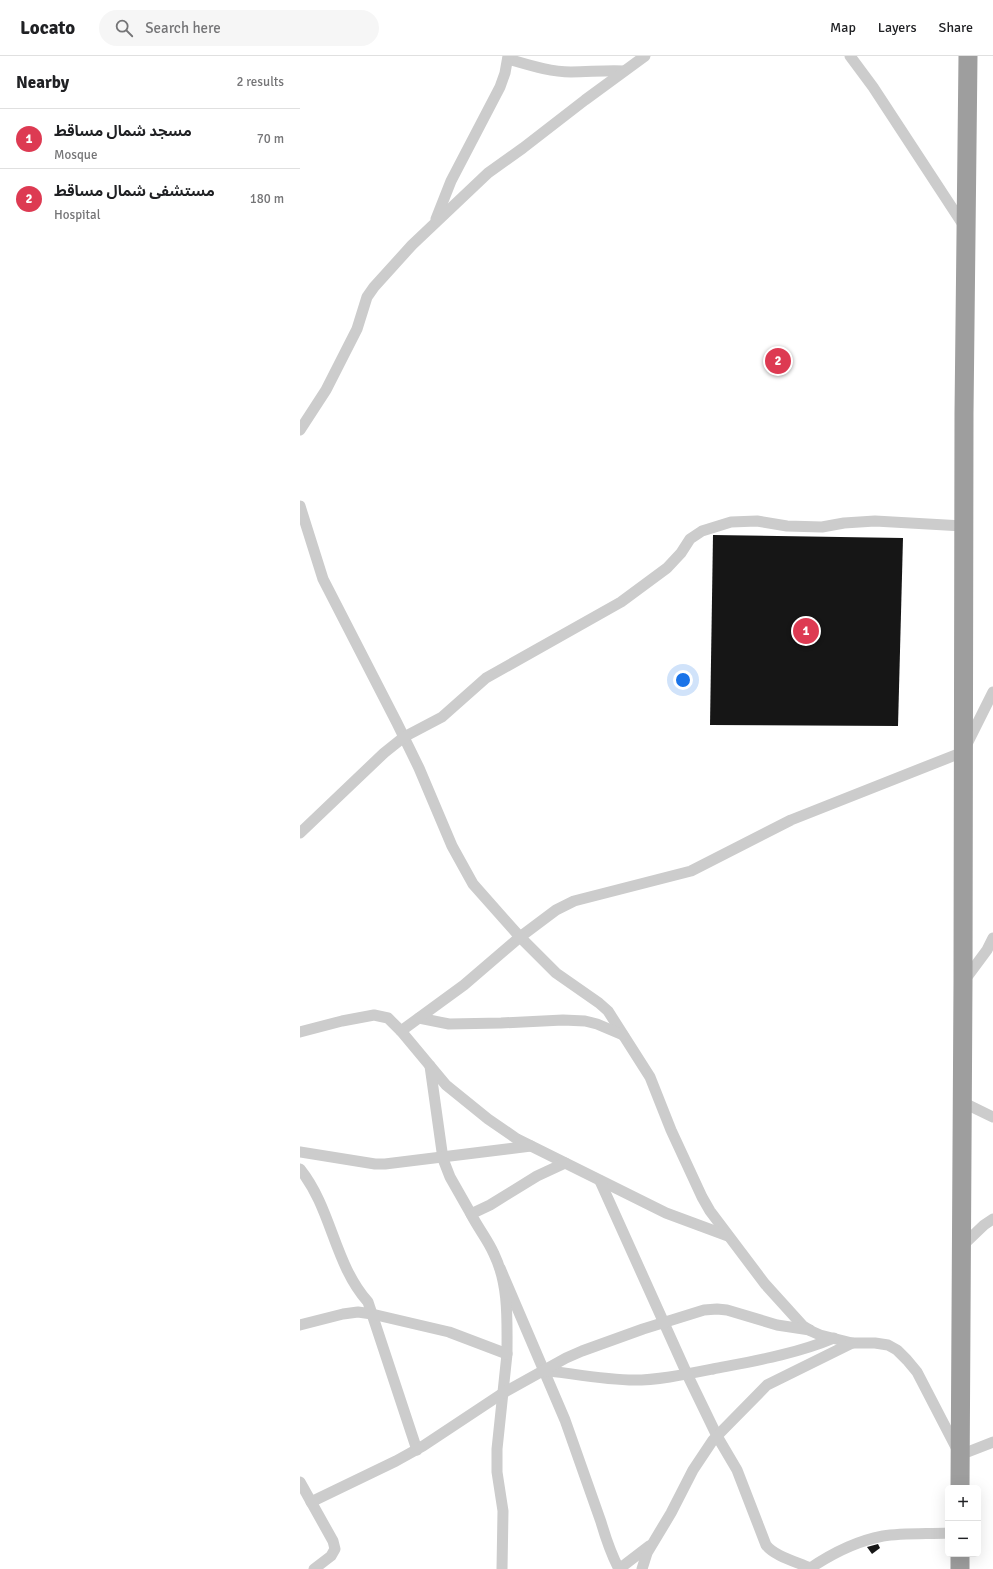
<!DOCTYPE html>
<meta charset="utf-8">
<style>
body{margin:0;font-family:Signika,"Noto Sans Arabic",sans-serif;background:#f6f6f6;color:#202124}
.controls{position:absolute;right:12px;bottom:12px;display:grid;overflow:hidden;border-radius:6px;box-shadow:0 4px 16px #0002}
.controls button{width:36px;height:36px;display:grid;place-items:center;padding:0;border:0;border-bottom:1px solid #e0e0e0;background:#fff;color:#202124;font:20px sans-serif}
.you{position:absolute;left:383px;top:624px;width:14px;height:14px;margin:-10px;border:3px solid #fff;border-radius:50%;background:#1a73e8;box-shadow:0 0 0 6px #1a73e833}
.badge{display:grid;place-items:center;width:26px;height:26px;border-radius:50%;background:#dd3a52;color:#fff;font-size:13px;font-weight:700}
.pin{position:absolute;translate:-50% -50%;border:2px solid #fff;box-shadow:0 1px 4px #0006}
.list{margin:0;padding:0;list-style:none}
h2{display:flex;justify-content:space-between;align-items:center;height:52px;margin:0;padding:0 16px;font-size:17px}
h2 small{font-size:13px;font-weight:400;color:#757577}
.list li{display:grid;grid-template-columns:26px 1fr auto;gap:12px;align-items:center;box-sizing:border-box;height:60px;padding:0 16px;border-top:1px solid #e0e0e0}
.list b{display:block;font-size:15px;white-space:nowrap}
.list p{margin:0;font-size:13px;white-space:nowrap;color:#757577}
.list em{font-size:13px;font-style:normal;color:#757577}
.icon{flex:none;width:22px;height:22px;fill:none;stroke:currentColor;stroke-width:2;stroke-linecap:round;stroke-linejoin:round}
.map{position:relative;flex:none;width:693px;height:1513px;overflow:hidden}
header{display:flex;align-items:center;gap:24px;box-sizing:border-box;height:56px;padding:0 20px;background:#fff;border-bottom:1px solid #e0e0e0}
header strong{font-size:19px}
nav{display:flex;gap:22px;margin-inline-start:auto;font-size:14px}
.search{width:280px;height:36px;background:#f6f6f6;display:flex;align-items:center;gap:10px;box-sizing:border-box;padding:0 14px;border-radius:22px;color:#757577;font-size:15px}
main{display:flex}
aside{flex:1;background:#fff}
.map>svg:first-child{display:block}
.building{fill:#161616}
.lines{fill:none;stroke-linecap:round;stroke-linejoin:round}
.minor{stroke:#ccc;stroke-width:11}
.trunk{stroke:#9e9e9e;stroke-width:19}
</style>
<header>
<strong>Locato</strong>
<div class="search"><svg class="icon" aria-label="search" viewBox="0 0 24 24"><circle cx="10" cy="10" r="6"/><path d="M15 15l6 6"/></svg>Search here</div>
<nav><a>Map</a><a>Layers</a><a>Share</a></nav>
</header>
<main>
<aside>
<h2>Nearby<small>2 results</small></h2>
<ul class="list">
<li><span class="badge">1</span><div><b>مسجد شمال مساقط</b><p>Mosque</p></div><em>70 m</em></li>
<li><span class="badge">2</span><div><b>مستشفى شمال مساقط</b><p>Hospital</p></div><em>180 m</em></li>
</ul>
</aside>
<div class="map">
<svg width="693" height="1513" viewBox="0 0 693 1513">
<rect width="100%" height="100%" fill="#fff"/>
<g class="building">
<polygon points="413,479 603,482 598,670 410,669"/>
<polygon points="578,1488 580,1492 572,1498 567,1491"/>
</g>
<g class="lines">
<g class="minor">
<polyline points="550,0 573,31 664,170"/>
<path d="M208,3C229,9 250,16 271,16C289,16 306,14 324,15"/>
<polyline points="136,163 151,125 200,31 205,17 208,0"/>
<polyline points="0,374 26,334 57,273 67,241 74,231 112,189 188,117 223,92 285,44 345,0"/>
<polyline points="0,450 23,523 97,667 119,712 152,790 173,828 220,881 256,917 299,947 308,955 350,1021 371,1074 402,1141 410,1155 465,1228 503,1270 511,1275 520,1279 552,1287 575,1287 588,1289 597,1294 607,1304 617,1316 660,1399 693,1386"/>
<polyline points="0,777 84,697 104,681 142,661 186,622 321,546 367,512 381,497 390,483 402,475 431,466 457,465 487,470 522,471 544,467 575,465 663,470"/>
<polyline points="664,925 687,894 693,882"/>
<polyline points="119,962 149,968 201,967 263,964 285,965 297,968 323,979"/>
<polyline points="101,975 164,929 220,881 256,854 274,845 391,815 491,764 663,696 693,636"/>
<polyline points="0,976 42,965 74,959 88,962 101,975 146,1029 188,1063 217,1083 366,1157 428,1180"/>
<polyline points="130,1010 143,1103 150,1121 171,1158"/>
<polyline points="662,1046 693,1061"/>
<polyline points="0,1096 75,1108 85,1108 231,1090"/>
<path d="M0,1113C32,1153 34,1208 68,1246L117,1394"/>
<path d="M300,1125L387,1318L417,1380L437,1414L466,1489C474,1500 497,1506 510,1512"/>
<polyline points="661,1191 684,1169 693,1163"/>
<path d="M200,1212L265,1364L301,1466C306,1483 311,1498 319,1513"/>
<polyline points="0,1269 43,1258 58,1256 72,1258 149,1276 207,1298 197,1393 197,1416 203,1455 202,1513"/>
<path d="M207,1298C207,1264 209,1229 194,1198C188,1184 178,1172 171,1158L190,1149L237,1120L265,1107"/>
<path d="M244,1314C272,1318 300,1323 329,1324C354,1325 388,1318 413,1313C454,1305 496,1298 534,1282"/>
<polyline points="0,1426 33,1485 35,1493 31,1500 14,1513"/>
<polyline points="11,1446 96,1405 123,1390 203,1337 266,1302 282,1295 343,1273 404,1254 417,1253 427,1254 477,1269 510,1274"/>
<polyline points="319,1513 349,1490"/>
<polyline points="342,1513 347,1497 371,1457 393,1414 413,1384 467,1329 552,1287"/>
<path d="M509,1513C531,1498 556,1485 583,1480C602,1477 628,1478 648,1477"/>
</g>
<g class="trunk">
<polyline points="660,1432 663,927 664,358 668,0"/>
<polyline points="660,1498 660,1513"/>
</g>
</g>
</svg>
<div class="controls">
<button>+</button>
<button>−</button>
</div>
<div class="you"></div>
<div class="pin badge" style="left:506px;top:575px">1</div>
<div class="pin badge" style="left:478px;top:305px">2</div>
</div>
</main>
